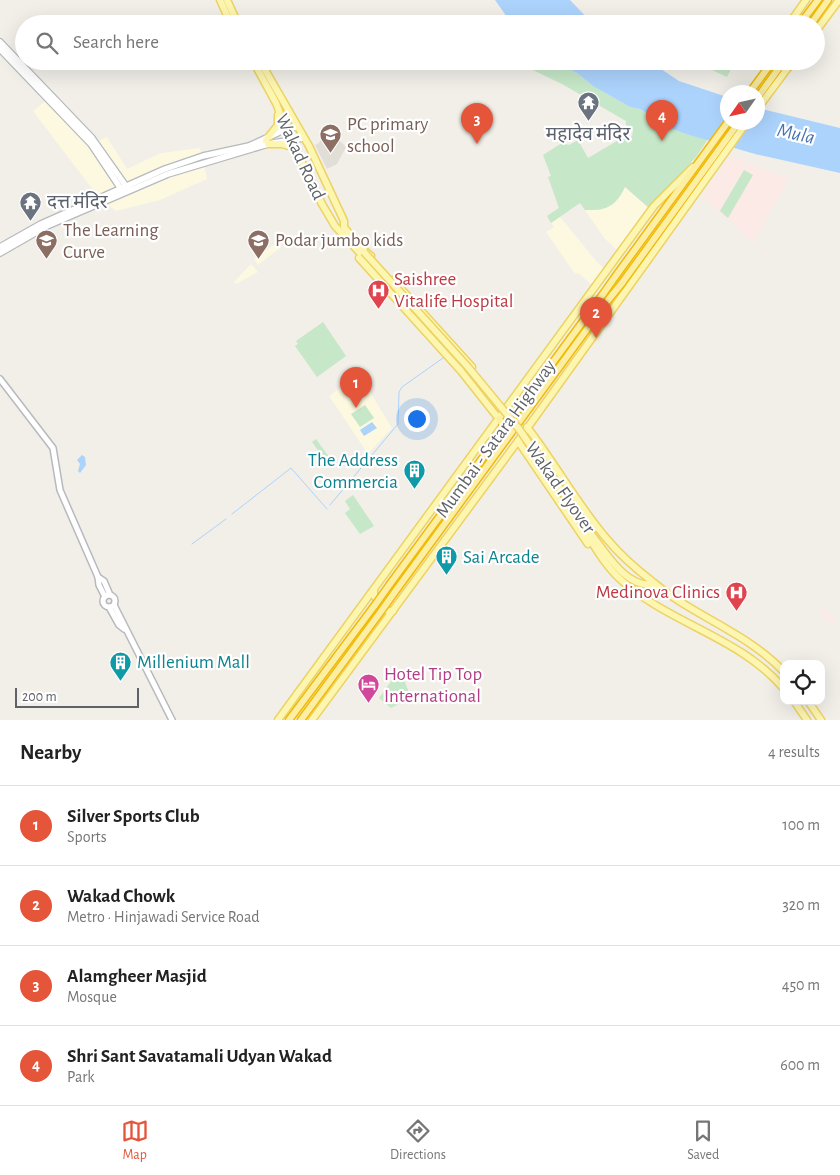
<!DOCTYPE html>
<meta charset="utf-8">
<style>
body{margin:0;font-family:"Alegreya Sans","Noto Sans Devanagari",sans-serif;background:#f2f2f2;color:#222}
.controls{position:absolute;right:15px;bottom:15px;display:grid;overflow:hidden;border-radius:10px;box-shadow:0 5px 20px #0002}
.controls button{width:45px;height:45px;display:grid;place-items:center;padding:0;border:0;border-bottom:1px solid #e0e0e0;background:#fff;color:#222;font:25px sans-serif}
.compass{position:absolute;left:720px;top:85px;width:45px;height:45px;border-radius:50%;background:#fff;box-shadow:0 5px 20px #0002;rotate:236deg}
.scale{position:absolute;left:15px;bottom:12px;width:124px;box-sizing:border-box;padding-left:5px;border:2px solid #5f6267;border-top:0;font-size:14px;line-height:18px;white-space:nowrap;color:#5f6267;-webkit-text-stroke:4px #fff;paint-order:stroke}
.you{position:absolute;left:416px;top:418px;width:18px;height:18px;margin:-12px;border:4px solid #fff;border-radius:50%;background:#1a73e8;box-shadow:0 0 0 8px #1a73e833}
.badge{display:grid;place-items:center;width:32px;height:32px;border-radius:50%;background:#e4553a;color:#fff;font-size:16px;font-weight:700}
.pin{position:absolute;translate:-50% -41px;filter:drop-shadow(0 1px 2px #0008)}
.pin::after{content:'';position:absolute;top:26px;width:18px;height:15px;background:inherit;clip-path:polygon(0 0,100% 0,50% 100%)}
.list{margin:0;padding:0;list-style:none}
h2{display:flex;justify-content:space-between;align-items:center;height:65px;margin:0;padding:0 20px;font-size:21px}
h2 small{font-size:16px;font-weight:400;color:#767676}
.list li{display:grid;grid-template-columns:32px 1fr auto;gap:15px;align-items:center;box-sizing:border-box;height:80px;padding:0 20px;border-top:1px solid #e0e0e0}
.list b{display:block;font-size:19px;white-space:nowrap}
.list p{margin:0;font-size:16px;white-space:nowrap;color:#767676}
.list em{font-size:16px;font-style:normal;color:#767676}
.icon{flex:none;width:28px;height:28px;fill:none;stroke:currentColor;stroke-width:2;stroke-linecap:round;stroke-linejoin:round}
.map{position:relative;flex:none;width:840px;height:720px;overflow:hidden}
.search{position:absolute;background:#fff;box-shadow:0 5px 20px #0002;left:15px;right:15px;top:15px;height:55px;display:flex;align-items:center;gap:12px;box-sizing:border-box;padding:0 18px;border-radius:28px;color:#767676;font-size:19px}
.sheet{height:385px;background:#fff}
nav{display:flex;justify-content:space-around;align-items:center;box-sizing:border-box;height:70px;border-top:1px solid #e0e0e0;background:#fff;font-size:14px;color:#767676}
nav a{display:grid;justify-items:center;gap:2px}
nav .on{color:#e4553a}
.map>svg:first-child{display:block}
.commercial{fill:#fdf9e0}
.education{fill:#e0ded6}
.medical{fill:#fbeae6}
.green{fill:#c6e7c8}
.water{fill:#acd3fc}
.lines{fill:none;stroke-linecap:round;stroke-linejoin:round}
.stream{stroke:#acd3fc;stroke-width:1}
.tertiary-casing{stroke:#b8b9be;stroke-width:8}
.secondary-casing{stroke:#b6b9be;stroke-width:8}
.primary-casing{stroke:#edd264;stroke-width:9}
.trunk-casing{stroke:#f1ba08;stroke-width:9}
.tertiary{stroke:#fff;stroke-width:5}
.secondary{stroke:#fff;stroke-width:5.5}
.primary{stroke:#fdf6b1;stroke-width:6}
.trunk{stroke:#fcefa4;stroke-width:6}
.primary-bridge-casing{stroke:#edd264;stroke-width:9;stroke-linecap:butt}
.trunk-bridge-casing{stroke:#f1ba08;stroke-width:9;stroke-linecap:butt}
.primary-bridge{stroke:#fdf6b1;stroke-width:6}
.trunk-bridge{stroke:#fcefa4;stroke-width:6}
.labels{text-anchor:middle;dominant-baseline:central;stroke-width:4.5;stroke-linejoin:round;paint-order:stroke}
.education-label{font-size:19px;fill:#785e54;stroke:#fff;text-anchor:start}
.worship-label{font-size:19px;fill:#5b616d;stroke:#fff}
.street-label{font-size:19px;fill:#5f6267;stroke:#fff}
.health-label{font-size:19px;fill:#be3a42;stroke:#fff;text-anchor:start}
.culture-label{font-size:19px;fill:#0d838f;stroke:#fff;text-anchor:start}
.hotel-label{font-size:19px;fill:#b23c85;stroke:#fff;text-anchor:start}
.water-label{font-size:20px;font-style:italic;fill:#4772af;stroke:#fff}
</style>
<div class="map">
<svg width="840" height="720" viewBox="0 0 840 720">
<rect width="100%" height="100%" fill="#f1efe8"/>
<g class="commercial">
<polygon points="48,99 90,145 107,137 127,169 161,153 200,148 207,179 160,200 116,211 99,198 33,111"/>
<polygon points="625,186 649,208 618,251 604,238 585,210 601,210"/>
<polygon points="560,217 597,262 605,269 593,286 578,273 575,274 546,232 554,227 551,223"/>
<polygon points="276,243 280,248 258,265 254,259"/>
<polygon points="251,264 258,272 236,284 234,282"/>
<polygon points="359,374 392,428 368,454 329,396"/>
</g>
<polygon class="education" points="325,132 333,134 346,147 337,164 327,169 315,145 319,143"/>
<g class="medical">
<polygon points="730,156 789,178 753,243 702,196"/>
<polygon points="822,608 836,621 832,625 819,612"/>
</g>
<g class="green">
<path d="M514,61H552L577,73L593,86L630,107L640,109L652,118L683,133L708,139L696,157L649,208L625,187C616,206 607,211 585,210L580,203L551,223L547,216L559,208L548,177L551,176L543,155L562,143L569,145L578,140L588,158L622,138L629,139L632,136L633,131L631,129L628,138H623L620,131L624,127L630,128L626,125V121L562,84Z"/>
<polygon points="714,61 725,61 733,65 727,77 710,69"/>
<polygon points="744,170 753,175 728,218 720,211"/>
<polygon points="323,322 346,356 317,377 295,346 298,344 296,341"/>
<polygon points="365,405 374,418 360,427 351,414"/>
<polygon points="316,439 329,457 325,460 312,442"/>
<polygon points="353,495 374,526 360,534 345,513 350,509 345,501"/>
<polygon points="398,672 403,677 410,695 407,700 391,708 379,698"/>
</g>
<g class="water">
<polygon points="495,0 570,0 593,24 512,24"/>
<polygon points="552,61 649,61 679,81 727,97 728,122 758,122 758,108 840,128 840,173 755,154 683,133 664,125 640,109 630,107 593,86 577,73"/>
<polygon points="372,422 377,428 364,436 360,430"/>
<polygon points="82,455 85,457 86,465 80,473 78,471 80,464 77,460"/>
</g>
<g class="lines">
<g class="stream">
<polyline points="330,505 398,424 399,392 402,387 443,358"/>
<polyline points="232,514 291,468 327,509"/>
<polyline points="192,544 226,519"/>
</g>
<defs>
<g id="tertiary">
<polyline points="0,379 53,448 60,490 98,577 99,585 105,597"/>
<polyline points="98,577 104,581 110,595"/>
<circle cx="109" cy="601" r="6"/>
<polyline points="114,605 172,720"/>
<polyline points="109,607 119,625 124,629"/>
</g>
<g id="secondary">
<polyline points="0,42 92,138 128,189"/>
<polyline points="0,49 91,144 123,192"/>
<polyline points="0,247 41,224 165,169 203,156 249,146 286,129 297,127"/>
<polyline points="0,253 47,226 168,174 268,144 304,138"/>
</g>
<g id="primary">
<polyline points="220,0 231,24"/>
<polyline points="227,0 238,24"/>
<polyline points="789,24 806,0"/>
<polyline points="816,31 839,0"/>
<polyline points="253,61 276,103 286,129 322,204 335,226 385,280"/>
<polyline points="260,61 309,146 344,221 344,227 356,242"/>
<polyline points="758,108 793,61"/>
<polyline points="266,140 278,125 278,115"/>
<polyline points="268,144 282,144 296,148"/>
<polyline points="357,244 371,256"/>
<polyline points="359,258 461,371 499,419"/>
<polyline points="393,280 472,367"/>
<path d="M527,427C555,463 577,504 606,538C620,555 636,569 653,582C693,616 748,633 784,672"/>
<polyline points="518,441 588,544"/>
<path d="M589,531C605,551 626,590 655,584"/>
<path d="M586,533C596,549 606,566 620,579C669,624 741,637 784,689"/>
<polyline points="374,590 374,596 388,611 393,611"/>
<polyline points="794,701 807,720"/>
<polyline points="808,701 821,720"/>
<polyline points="278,720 654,206 693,167"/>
<polyline points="312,720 518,441 747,122"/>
</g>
<g id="trunk">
<polyline points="800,24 818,0"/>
<polyline points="811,24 828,0"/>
<polyline points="790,66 790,61"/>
<polyline points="750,92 773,61"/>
<polyline points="758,97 784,61"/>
<polyline points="615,277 728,122"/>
<polyline points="622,283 739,122"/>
<polyline points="499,419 505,427"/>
<polyline points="390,584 603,294"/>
<polyline points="397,589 609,299"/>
<polyline points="289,720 375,605"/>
<polyline points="301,720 382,610"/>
</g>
</defs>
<use href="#tertiary" class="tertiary-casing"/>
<use href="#secondary" class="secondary-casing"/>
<use href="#primary" class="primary-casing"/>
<use href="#trunk" class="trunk-casing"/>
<use href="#tertiary" class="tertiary"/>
<use href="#secondary" class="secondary"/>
<use href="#primary" class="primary"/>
<use href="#trunk" class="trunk"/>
<defs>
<polyline id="primary-bridge" points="364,252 468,367 519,429 589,531"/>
<g id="trunk-bridge">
<polyline points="603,294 615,277"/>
<polyline points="609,299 622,283"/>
<polyline points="375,605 390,584"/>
<polyline points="382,610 397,589"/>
</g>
</defs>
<use href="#primary-bridge" class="primary-bridge-casing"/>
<use href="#trunk-bridge" class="trunk-bridge-casing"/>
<use href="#primary-bridge" class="primary-bridge"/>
<use href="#trunk-bridge" class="trunk-bridge"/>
</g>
<defs>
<symbol id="temple-pin" viewBox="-11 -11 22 30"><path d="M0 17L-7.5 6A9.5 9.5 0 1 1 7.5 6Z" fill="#6b7280" stroke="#fff"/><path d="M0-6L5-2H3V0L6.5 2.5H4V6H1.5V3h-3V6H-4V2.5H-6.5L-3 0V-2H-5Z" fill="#fff"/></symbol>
<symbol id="school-pin" viewBox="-11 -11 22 30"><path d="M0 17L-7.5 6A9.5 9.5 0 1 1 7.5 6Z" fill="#8d6e63" stroke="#fff"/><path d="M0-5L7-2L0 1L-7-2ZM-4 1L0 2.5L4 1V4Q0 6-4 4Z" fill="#fff"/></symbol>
<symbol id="hospital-pin" viewBox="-11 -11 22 30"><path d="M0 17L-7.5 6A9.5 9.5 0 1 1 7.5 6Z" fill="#e0444e" stroke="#fff"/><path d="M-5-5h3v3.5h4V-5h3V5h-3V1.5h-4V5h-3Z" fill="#fff"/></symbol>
<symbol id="building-pin" viewBox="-11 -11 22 30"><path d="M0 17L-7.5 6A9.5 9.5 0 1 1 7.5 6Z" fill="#0f9aa8" stroke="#fff"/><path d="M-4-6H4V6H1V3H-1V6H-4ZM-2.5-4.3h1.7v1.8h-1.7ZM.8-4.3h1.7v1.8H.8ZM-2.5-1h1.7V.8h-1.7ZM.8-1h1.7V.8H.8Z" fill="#fff"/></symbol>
<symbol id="hotel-pin" viewBox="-11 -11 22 30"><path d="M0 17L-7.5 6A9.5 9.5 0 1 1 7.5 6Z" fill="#d1479c" stroke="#fff"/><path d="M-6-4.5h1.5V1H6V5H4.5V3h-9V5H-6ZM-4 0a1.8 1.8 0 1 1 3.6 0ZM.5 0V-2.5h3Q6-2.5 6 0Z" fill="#fff"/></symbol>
</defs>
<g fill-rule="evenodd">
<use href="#temple-pin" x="576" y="90" width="25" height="34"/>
<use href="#school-pin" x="318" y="122" width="25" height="34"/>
<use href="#temple-pin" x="18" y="190" width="25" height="34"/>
<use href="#school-pin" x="246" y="228" width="25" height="34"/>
<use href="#school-pin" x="34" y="228" width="25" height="34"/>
<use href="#hospital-pin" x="366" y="278" width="25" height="34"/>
<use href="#building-pin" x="402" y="458" width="25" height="34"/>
<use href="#building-pin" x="434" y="544" width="25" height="34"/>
<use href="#hospital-pin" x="724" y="580" width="25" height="34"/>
<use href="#building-pin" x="108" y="650" width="25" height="34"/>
<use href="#hotel-pin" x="356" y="672" width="25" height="34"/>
</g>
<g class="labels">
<g class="education-label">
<text x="347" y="124">PC primary<tspan x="347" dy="22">school</tspan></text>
<text x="63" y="230">The Learning<tspan x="63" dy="22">Curve</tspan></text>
<text x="275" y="240">Podar jumbo kids</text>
</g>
<g class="worship-label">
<text x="588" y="134">महादेव मंदिर</text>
<text x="47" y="202" text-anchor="start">दत्त मंदिर</text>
</g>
<g class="street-label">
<text transform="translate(300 157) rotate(65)">Wakad Road</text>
<text transform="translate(496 439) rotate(-54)">Mumbai - Satara Highway</text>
<text transform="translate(560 488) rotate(55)">Wakad Flyover</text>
</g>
<g class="health-label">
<text x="394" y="279">Saishree<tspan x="394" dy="22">Vitalife Hospital</tspan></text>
<text x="720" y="592" text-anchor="end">Medinova Clinics</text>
</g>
<g class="culture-label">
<text x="398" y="460" text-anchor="end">The Address<tspan x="398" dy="22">Commercia</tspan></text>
<text x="463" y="557">Sai Arcade</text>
<text x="137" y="662">Millenium Mall</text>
</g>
<g class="hotel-label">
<text x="384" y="674">Hotel Tip Top<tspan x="384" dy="22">International</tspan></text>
</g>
<g class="water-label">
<text transform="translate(796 134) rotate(13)">Mula</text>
</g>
</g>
</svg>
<div class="controls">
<button><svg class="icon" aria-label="locate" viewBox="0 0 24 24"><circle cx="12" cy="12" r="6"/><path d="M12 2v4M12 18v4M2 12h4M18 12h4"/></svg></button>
</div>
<svg class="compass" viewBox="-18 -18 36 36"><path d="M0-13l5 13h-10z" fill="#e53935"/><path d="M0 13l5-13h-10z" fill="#767676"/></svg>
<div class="scale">200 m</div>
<div class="you"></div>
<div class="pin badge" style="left:356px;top:408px">1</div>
<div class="pin badge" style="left:596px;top:338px">2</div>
<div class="pin badge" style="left:477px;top:144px">3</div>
<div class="pin badge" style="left:662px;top:141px">4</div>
<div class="search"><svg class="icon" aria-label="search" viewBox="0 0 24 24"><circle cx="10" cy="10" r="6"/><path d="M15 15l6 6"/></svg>Search here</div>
</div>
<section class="sheet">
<h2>Nearby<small>4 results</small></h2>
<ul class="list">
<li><span class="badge">1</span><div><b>Silver Sports Club</b><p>Sports</p></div><em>100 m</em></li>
<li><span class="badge">2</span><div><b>Wakad Chowk</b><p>Metro · Hinjawadi Service Road</p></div><em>320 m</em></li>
<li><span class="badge">3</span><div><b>Alamgheer Masjid</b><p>Mosque</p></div><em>450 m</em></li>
<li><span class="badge">4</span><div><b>Shri Sant Savatamali Udyan Wakad</b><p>Park</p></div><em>600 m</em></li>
</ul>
</section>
<nav>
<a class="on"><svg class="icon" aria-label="map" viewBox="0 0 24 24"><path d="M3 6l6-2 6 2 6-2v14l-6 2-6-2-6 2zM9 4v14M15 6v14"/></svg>Map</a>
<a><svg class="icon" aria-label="directions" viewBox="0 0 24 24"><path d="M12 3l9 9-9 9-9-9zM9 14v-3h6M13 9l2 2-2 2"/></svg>Directions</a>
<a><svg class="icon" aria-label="saved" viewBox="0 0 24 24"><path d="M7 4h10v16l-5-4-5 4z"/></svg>Saved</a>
</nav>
